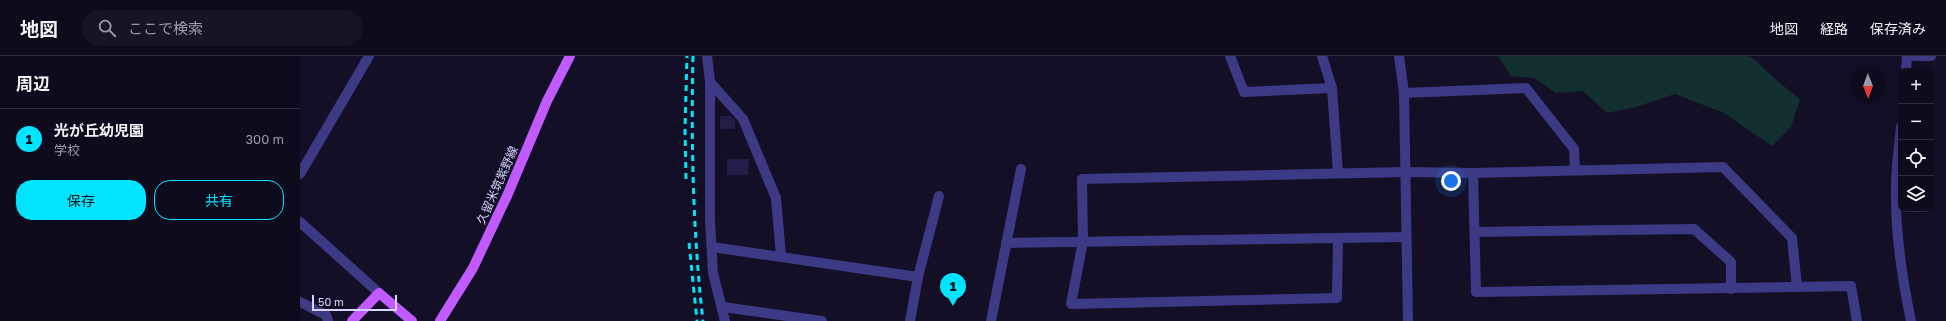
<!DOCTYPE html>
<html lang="ja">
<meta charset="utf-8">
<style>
body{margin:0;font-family:"Golos Text","Noto Sans JP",sans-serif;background:#171425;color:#f1f3f6}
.controls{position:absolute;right:12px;top:12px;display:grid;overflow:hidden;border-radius:8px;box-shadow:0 2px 10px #0003}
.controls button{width:36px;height:36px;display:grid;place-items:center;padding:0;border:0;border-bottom:1px solid #2e2b3b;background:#0e0b1c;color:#f1f3f6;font:20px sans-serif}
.compass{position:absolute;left:1550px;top:12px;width:36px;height:36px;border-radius:50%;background:#0e0b1c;box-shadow:0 2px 10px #0003;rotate:179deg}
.scale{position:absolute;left:12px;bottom:10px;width:85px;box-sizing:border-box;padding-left:4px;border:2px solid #d9d4ff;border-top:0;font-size:11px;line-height:14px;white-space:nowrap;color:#d9d4ff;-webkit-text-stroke:3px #130f26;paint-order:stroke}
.you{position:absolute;left:1151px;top:125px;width:14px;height:14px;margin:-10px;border:3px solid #fff;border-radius:50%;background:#1a73e8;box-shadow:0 0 0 6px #1a73e833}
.badge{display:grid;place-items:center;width:26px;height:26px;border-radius:50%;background:#00e5ff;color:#111;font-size:13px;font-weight:700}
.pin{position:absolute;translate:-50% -33px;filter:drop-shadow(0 1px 2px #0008)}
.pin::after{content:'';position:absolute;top:21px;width:14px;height:12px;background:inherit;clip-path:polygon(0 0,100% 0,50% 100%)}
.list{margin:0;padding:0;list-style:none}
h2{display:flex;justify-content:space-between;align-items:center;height:52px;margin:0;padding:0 16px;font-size:17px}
h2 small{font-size:13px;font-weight:400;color:#9b9ba3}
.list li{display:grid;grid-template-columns:26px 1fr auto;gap:12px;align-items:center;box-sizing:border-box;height:60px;padding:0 16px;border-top:1px solid #2e2b3b}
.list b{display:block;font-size:15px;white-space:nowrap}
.list p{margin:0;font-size:13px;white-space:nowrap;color:#9b9ba3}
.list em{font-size:13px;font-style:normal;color:#9b9ba3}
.actions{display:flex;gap:8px;padding:12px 16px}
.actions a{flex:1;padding:9px 0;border:1px solid #00e5ff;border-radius:16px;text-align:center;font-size:14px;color:#00e5ff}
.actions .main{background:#00e5ff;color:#111}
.icon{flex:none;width:22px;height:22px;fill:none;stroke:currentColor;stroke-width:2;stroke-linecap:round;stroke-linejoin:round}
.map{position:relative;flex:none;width:1646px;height:265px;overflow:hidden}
header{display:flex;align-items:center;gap:24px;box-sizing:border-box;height:56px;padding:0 20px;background:#0e0b1c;border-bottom:1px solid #2e2b3b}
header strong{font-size:19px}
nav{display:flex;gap:22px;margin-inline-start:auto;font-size:14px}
.search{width:280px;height:36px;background:#171425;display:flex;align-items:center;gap:10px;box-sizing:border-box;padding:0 14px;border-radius:16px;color:#9b9ba3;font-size:15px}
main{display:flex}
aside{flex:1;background:#0e0b1c}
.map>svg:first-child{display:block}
.green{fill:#12302f}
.building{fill:#241b47}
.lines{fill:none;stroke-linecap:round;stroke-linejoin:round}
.minor{stroke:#3d3a85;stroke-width:10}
.major{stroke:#c25bff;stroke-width:10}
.rail{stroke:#00e5ff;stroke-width:3;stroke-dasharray:6 5;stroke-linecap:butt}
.labels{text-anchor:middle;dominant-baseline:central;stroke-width:3;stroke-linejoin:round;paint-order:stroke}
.street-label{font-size:12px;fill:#d9d4ff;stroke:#130f26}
</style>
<header>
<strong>地図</strong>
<div class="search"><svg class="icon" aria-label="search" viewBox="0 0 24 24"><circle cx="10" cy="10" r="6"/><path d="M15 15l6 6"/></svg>ここで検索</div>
<nav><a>地図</a><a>経路</a><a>保存済み</a></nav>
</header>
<main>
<aside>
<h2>周辺<small></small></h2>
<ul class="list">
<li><span class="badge">1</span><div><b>光が丘幼児園</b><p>学校</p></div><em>300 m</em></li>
</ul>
<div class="actions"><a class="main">保存</a><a>共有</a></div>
</aside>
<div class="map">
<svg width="1646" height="265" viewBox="0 0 1646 265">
<rect width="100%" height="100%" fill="#130f26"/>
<polygon class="green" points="1198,0 1447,0 1454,3 1476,24 1500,43 1491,71 1472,90 1424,57 1375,38 1336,51 1307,57 1283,35 1256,37 1234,22 1211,20"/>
<g class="building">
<polygon points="420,60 431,60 435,64 435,73 420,73"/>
<polygon points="427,103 449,103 448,119 427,119"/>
</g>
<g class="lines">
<g class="minor">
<polyline points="407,0 410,26 410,165 413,217 425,265"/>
<polyline points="930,0 944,36 1032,32"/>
<polyline points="1022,0 1032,32 1038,117"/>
<polyline points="1099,0 1104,37 1108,265"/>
<polyline points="1614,0 1631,0"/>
<polyline points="1606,15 1607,0"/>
<polyline points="410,26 443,63 476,142 481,200"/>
<polyline points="1104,37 1226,32 1274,93 1275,114"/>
<path d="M1601,71C1599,91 1596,112 1596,132C1595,176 1602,222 1611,265"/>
<polyline points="1173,117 1176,236 1551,230 1557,265"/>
<polyline points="0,118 69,0"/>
<polyline points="0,166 79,237"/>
<polyline points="1175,176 1394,173 1431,206 1431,233"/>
<polyline points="1038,183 1037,242 771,248 783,185 782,123 1106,116 1173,117 1423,111 1492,182 1497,231"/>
<polyline points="706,187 1106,181"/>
<polyline points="412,191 618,221"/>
<polyline points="0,246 26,259 28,265"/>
<polyline points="423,251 522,265"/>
<polyline points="610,265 618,221 639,140"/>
<polyline points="691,265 721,113"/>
</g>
<g class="major">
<polyline points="52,265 79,237 112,265"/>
<polyline points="140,265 173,212 207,140 247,45 270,0"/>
</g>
<g class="rail">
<path d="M393,0C391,89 393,177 403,265"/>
<polyline points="386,123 385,73 387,0"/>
<polyline points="389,187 397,265"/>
</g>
</g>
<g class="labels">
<g class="street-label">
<text transform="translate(197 129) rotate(-66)">久留米筑紫野線</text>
</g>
</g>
</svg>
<div class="controls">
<button>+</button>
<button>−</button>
<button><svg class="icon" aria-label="locate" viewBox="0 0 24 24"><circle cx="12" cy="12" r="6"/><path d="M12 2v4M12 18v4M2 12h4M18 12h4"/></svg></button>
<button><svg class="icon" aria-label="layers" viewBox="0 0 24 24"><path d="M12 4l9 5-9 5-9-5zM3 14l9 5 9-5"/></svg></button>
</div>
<svg class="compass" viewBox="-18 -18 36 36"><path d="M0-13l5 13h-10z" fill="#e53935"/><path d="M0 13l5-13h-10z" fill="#9b9ba3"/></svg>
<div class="scale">50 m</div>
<div class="you"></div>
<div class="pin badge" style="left:653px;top:250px">1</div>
</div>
</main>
